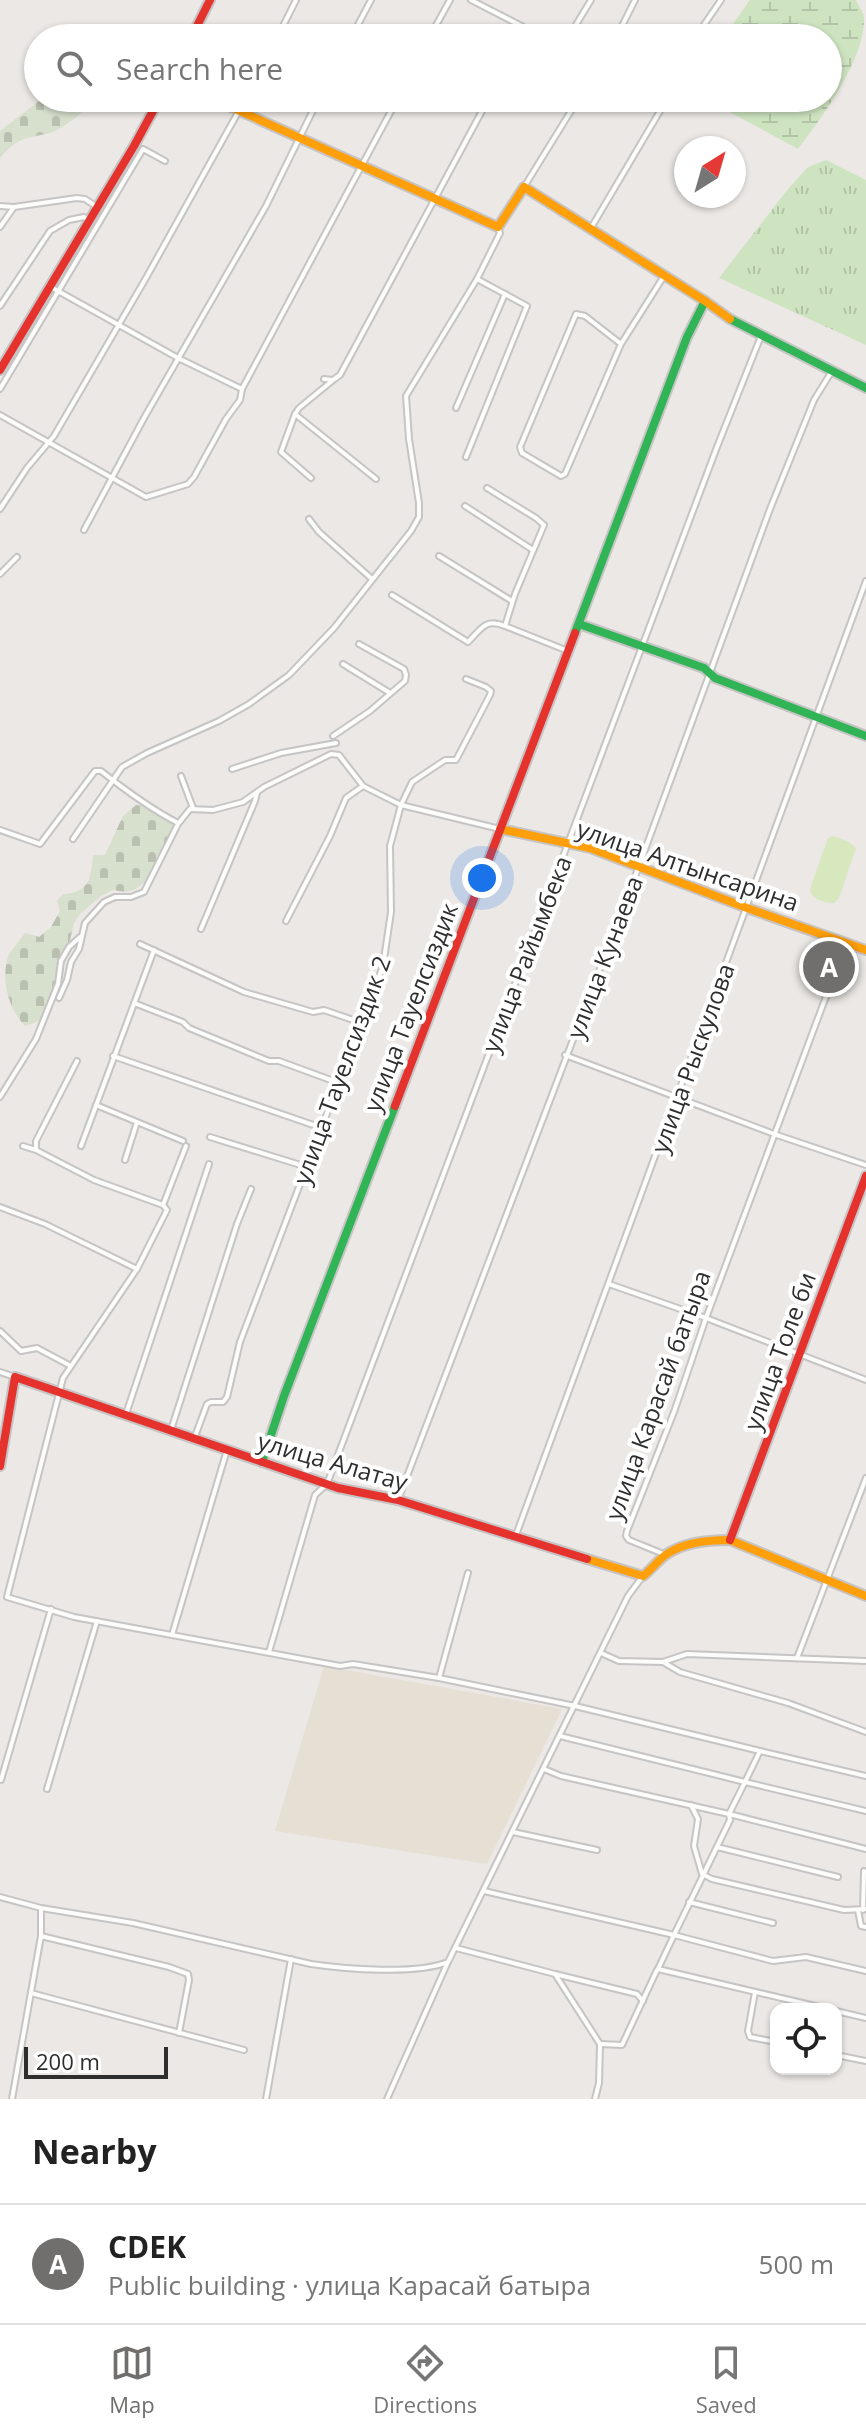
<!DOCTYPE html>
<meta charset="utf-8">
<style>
body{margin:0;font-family:"Open Sans",sans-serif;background:#f6f6f6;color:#222}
.controls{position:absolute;right:24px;bottom:24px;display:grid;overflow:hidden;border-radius:16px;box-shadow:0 2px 6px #0004}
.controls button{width:72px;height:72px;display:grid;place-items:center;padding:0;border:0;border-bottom:2px solid #e0e0e0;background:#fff;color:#222;font:40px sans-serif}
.compass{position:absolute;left:674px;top:136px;width:72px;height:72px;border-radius:50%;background:#fff;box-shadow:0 2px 6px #0004;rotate:37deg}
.scale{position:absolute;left:24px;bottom:20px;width:144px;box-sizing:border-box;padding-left:8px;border:4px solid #2e2e2e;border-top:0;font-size:22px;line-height:28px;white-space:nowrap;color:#2e2e2e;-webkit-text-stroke:6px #fff;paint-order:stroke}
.you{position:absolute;left:482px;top:878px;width:28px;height:28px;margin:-20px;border:6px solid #fff;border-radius:50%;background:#1a73e8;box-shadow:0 0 0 12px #1a73e833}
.badge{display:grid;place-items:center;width:52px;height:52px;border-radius:50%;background:#706f6e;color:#fff;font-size:26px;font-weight:700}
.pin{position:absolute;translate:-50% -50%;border:4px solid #fff;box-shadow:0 2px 8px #0006}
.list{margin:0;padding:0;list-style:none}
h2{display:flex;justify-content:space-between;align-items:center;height:104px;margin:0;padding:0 32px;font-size:34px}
h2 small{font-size:26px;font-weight:400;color:#767676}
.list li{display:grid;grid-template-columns:52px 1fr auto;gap:24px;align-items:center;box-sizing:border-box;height:120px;padding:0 32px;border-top:2px solid #e0e0e0}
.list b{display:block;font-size:30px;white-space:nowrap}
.list p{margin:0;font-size:26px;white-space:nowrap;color:#767676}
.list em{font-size:26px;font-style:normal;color:#767676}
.icon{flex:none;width:44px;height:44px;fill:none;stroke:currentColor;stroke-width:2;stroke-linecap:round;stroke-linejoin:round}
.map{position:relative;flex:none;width:866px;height:2099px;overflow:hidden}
.search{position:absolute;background:#fff;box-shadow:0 2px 6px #0004;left:24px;right:24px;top:24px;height:88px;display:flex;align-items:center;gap:20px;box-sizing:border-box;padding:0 28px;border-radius:44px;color:#767676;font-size:30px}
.sheet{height:224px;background:#fff}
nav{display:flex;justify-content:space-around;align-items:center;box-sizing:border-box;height:112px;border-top:2px solid #e0e0e0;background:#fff;font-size:22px;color:#767676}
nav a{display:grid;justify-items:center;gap:4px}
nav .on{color:#706f6e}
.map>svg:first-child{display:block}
.education{fill:#e5dfd4}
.grass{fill:url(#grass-tufts)}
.wetland{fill:url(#wetland-marsh)}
.cemetery{fill:url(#cemetery-stones)}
.pitch{fill:#d7e7be}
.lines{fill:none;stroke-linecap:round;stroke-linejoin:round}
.street-casing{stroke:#c6c4c4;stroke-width:8}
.fast-casing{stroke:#c6c4c4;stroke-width:12}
.slow-casing{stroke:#c6c4c4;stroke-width:12}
.jam-casing{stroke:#c6c4c4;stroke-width:12}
.street{stroke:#fcfcfb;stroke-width:4}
.fast{stroke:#30b455;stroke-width:8}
.slow{stroke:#ff9f0a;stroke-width:8}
.jam{stroke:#e5322d;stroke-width:8}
.labels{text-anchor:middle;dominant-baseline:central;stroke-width:8;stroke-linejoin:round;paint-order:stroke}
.street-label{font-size:24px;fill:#2e2e2e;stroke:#fff}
</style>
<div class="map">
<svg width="866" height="2099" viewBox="0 0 866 2099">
<defs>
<pattern id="grass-tufts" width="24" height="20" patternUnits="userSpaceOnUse" patternTransform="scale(2)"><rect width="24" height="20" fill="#cee4c0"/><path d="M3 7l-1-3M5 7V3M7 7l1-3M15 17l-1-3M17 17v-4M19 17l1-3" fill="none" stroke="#b1c4a5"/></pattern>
<pattern id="wetland-marsh" width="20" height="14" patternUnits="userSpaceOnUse" patternTransform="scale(2)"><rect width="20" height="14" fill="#cee4c0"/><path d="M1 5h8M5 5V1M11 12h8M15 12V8" fill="none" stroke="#b1c4a5"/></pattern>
<pattern id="cemetery-stones" width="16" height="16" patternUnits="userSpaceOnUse" patternTransform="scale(2)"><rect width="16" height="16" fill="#d7dfcd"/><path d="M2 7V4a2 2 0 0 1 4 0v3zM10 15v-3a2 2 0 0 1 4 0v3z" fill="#b9c0b0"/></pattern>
</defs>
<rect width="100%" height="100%" fill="#ebe8e5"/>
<polygon class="education" points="324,1666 562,1709 487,1864 275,1831"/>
<polygon class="grass" points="826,160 866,180 866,345 719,278 788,189 808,167"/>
<path class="wetland" d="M750,0H856C858,5 863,12 864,17C866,58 821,119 798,149L704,98H828V38H723Z"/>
<g class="cemetery">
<path d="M43,98H94C89,109 61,130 50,133C38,136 24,137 14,144C9,148 4,153 0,158V131Z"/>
<path d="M136,805C153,805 160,818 175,824L146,881L136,889L126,892L113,890L101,896L80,914L74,923L69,944L57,967L55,985L41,1020L25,1026C8,1008 0,978 9,954C14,947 20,940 25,933L39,937L51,927L60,911L57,901L63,894C90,893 91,877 93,855H105L123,816Z"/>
</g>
<path class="pitch" d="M833,836L849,842L856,848L839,898L834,903C825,903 812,900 810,889L828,838Z"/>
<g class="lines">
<defs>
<g id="street">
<polyline points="471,0 545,38"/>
<polyline points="205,38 209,30"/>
<polyline points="277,38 296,0"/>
<polyline points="351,38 371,0"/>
<polyline points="429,38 450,0"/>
<polyline points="568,38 591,0"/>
<polyline points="616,38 635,0"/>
<polyline points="695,38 721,0"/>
<polyline points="524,187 579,98"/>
<polyline points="0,206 14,207 77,198 85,199 97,207"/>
<polyline points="0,227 14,207"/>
<polyline points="591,228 660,111 666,98"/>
<polyline points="49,286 178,358 242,389"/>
<polyline points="0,306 50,231 69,220 84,217 89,220"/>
<polyline points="621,344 585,316 576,314 520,447 522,453 561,476 565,474 621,344 664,276"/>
<polyline points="324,379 333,380 340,375 489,98"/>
<polyline points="332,381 299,408 295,414 376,479"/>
<polyline points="0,389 143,149 165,161"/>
<polyline points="456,408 505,294"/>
<polyline points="295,414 281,452 311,478"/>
<polyline points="0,415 146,497 188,484 194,477 226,419 240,400 242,389 398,98"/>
<polyline points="466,457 527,306 477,279"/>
<polyline points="487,488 536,518 544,525 515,594 505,626 568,651"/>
<polyline points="465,506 533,550"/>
<polyline points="0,509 27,468 54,436 146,278 246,98"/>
<polyline points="309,519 319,532 372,579"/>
<polyline points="84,530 144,418 266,206 319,98"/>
<polyline points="439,556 512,601"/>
<polyline points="0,574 17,557"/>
<path d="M392,595L468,642C481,629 485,618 505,626"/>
<polyline points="343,664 390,693"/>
<polyline points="333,736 370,711 405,681 406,675 404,669 359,644"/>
<polyline points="232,769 281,753 336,743"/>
<polyline points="181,776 193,808"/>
<path d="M0,830L40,844L95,771H101C125,790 151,809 178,823"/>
<polyline points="73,839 122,767 147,753 219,721 249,704 289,675 334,628 411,531 419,517 419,503 409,439 406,396 477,279 500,233 498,227"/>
<polyline points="286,921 330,836 346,798 363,786"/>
<polyline points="201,929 255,801 257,793"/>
<polyline points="140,944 244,992 313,1012 324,1010 362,1023"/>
<polyline points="59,998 67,980 71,962 79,949 85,923 104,902 115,897 131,897 144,892 178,824 190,809 213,810 243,802 264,787 331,754 339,755 363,786 401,805 500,829"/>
<polyline points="134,1003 183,1022 189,1028 269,1061 279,1061 339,1083"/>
<polyline points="565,1055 774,1134 866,1165"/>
<polyline points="113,1056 322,1128"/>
<polyline points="0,1097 36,1039 58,984 61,961 69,947 80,937"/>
<polyline points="96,1105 183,1141"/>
<polyline points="210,1137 307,1167"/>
<polyline points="23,1146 36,1150 94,1180 163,1205 167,1210 137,1269 63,1378 7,1597 74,1617 340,1666 353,1664 439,1678 575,1706 760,1751"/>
<polyline points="81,1146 154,950"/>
<polyline points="36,1149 36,1141 77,1061"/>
<polyline points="125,1160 137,1122"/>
<polyline points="163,1205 186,1146"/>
<polyline points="0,1207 45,1224 137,1269"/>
<polyline points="609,1284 706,1318 866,1380"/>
<polyline points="0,1331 21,1351 37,1348 69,1365"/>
<polyline points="0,1372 15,1377"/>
<polyline points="126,1414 209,1164"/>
<polyline points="171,1430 237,1224 251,1189"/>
<polyline points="194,1439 207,1404 211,1402 223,1402 227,1397 240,1342 383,966 391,912 390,846 401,805 412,782 445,760 456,760 490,695 491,691 486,687 466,679"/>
<polyline points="398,1500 639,866 770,509 814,400 832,371"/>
<polyline points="516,1535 866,581"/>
<polyline points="666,1555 629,1540 626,1536 627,1531 674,1412 706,1318 846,943"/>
<polyline points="172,1635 227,1450"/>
<polyline points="269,1652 315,1495 327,1484 717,447 761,336"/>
<polyline points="601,1653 619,1661 663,1662 680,1672 788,1703 866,1732"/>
<polyline points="797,1658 866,1478"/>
<polyline points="663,1662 687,1654 866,1661"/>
<polyline points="439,1678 468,1573"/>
<polyline points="560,1736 745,1782 760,1751 866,1776"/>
<polyline points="544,1769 561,1776 729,1814 866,1849"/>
<polyline points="1,1780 51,1609"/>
<polyline points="47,1789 97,1621"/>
<polyline points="691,1805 698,1819 694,1846 702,1874 712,1879 844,1910 866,1909"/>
<polyline points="866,1811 745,1782 729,1814 730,1820 674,1935 773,1961 806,1957 866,1971"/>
<polyline points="513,1832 597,1850"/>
<polyline points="717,1847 838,1877"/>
<polyline points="484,1891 674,1935 658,1969 828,2009"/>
<path d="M0,1897L41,1908L133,1923L311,1964C345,1969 416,1975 448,1962L628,1596L643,1576"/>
<polyline points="689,1902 773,1923"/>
<polyline points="858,1910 861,1926 866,1927"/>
<polyline points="863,1910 864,1871"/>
<polyline points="41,1936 169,1967 188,1974 189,1980 179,2033"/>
<polyline points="456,1948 555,1974 600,2044 599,2083 595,2099"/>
<polyline points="555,1974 637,1994 643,2001"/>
<polyline points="755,1992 748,2031 750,2037 776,2042"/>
<polyline points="31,1993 244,2050"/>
<polyline points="836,2011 866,2018"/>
<polyline points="600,2044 622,2045 657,1970"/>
<polyline points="836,2055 866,2061"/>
<polyline points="12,2099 41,1936 41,1908"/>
<polyline points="266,2099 291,1959"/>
<polyline points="387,2099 447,1964"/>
</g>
<g id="fast">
<polyline points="730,319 866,388"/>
<polyline points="579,624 704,668 715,678 866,736"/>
<polyline points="575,633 687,337 705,301"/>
<polyline points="262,1462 284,1396 395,1106"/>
</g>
<g id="slow">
<polyline points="211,98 498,227 524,187 705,301 730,319"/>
<polyline points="500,829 590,848 747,908 866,950"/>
<path d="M587,1559L643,1576C652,1569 658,1560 667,1554C684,1542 710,1540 730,1540L866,1596"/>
</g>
<g id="jam">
<polyline points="191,38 210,0"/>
<polyline points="0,370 134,146 160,98"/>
<polyline points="395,1106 575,633"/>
<polyline points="0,1466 15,1377 338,1488 398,1500 587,1559"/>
<polyline points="730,1540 866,1176"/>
</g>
</defs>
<use href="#street" class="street-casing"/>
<use href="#fast" class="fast-casing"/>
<use href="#slow" class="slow-casing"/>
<use href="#jam" class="jam-casing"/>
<use href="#street" class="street"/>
<use href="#fast" class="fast"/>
<use href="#slow" class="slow"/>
<use href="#jam" class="jam"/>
</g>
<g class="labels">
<g class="street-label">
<text transform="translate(688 865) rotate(19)">улица Алтынсарина</text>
<text transform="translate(526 954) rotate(-69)">улица Райымбека</text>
<text transform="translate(604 957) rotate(-69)">улица Кунаева</text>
<text transform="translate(410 1007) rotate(-69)">улица Тауелсиздик</text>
<text transform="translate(692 1058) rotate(-70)">улица Рыскулова</text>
<text transform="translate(341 1070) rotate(-70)">улица Тауелсиздик 2</text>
<text transform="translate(779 1351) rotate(-70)">улица Толе би</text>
<text transform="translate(657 1395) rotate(-70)">улица Карасай батыра</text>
<text transform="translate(333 1461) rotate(16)">улица Алатау</text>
</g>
</g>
</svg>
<div class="controls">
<button><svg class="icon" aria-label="locate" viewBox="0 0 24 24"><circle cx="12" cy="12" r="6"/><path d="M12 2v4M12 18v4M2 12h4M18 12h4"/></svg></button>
</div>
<svg class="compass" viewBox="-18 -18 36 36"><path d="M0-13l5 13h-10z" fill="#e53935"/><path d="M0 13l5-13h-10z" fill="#767676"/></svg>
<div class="scale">200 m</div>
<div class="you"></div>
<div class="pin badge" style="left:829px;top:967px">A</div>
<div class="search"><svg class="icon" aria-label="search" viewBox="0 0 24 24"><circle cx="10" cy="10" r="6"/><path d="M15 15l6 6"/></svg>Search here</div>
</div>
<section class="sheet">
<h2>Nearby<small></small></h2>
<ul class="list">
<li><span class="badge">A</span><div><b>CDEK</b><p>Public building · улица Карасай батыра</p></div><em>500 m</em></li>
</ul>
</section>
<nav>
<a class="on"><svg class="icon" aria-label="map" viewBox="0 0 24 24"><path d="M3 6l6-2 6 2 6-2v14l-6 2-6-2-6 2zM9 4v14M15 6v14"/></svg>Map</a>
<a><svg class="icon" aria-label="directions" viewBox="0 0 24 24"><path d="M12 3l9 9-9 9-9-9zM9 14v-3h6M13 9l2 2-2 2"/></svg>Directions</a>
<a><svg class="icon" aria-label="saved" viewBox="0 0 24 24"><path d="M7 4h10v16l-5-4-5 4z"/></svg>Saved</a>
</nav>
